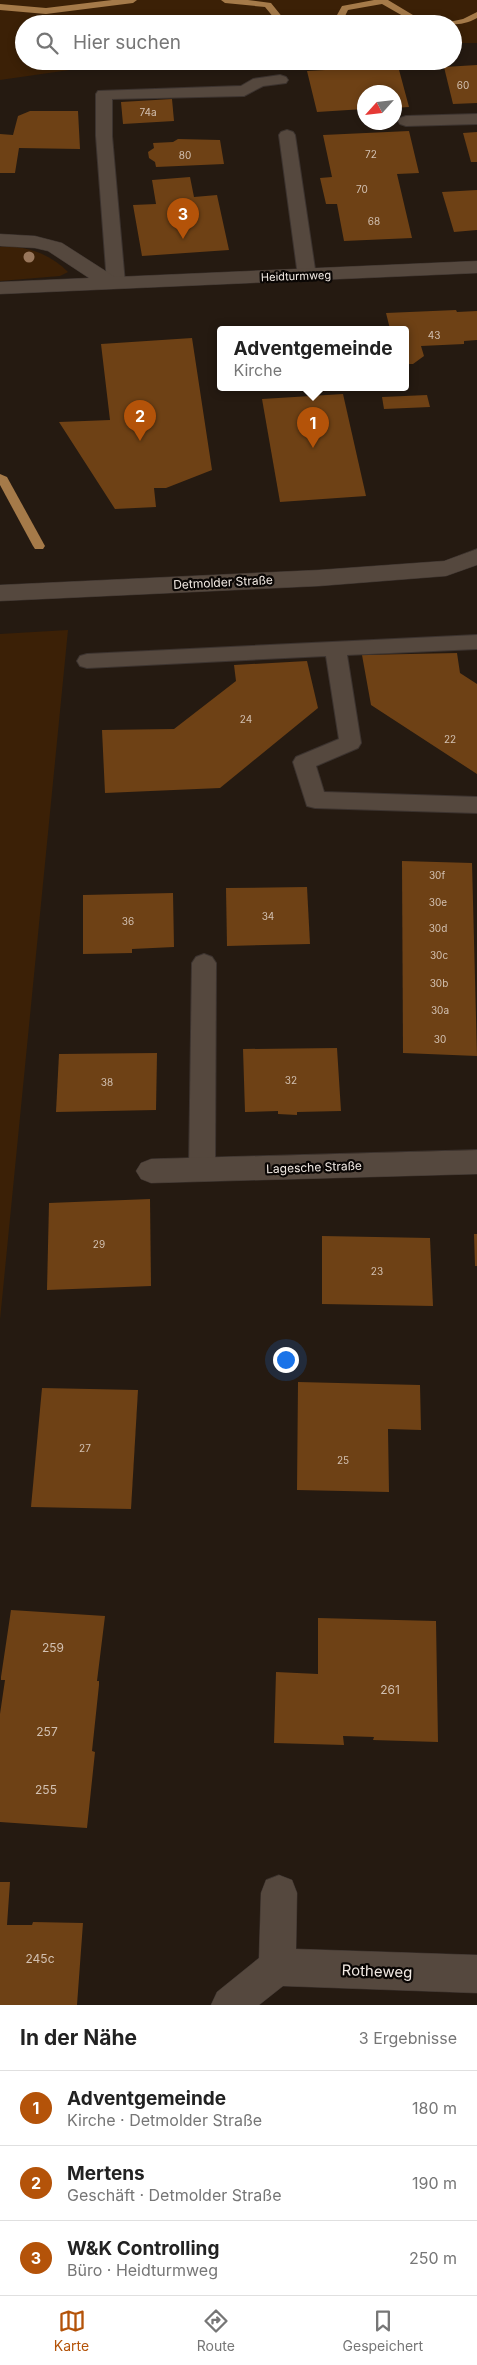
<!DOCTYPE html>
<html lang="de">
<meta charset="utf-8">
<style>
body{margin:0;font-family:Inter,sans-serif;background:#f2f2f2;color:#222}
.compass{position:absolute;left:357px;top:85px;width:45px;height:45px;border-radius:50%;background:#fff;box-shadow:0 2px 8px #0003;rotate:243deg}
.you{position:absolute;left:285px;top:1359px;width:18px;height:18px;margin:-12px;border:4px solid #fff;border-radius:50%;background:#1a73e8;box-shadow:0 0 0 8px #1a73e833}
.badge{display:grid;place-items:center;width:32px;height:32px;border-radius:50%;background:#b45309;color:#fff;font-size:16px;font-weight:700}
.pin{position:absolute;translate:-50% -41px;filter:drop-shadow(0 1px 2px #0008)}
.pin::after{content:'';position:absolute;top:26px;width:18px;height:15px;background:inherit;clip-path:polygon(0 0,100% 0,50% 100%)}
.popup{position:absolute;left:217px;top:326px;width:192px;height:65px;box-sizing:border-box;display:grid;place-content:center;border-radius:5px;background:#fff;filter:drop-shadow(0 1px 4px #0005);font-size:16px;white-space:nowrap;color:#767676}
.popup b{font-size:19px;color:#222}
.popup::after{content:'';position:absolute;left:50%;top:100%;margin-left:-10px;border:10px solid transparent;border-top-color:#fff}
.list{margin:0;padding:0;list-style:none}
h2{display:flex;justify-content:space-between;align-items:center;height:65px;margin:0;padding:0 20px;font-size:21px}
h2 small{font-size:16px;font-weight:400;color:#767676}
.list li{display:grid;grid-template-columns:32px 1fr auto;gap:15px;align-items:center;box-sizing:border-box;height:75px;padding:0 20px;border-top:1px solid #e0e0e0}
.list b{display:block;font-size:19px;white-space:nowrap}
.list p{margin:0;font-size:16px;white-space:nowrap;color:#767676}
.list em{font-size:16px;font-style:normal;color:#767676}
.icon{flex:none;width:28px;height:28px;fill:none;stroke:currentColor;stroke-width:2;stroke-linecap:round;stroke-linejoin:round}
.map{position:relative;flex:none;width:477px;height:2005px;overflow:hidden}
.search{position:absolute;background:#fff;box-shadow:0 2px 8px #0003;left:15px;right:15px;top:15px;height:55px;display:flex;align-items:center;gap:12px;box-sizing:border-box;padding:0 18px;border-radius:28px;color:#767676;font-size:19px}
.sheet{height:290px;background:#fff}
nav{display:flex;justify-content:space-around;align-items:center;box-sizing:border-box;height:70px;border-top:1px solid #e0e0e0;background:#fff;font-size:14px;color:#767676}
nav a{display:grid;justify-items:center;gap:2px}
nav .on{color:#b45309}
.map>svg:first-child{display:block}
.green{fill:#3b2006}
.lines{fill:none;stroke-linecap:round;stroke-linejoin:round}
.stream{fill:#a57a49;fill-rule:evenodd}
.building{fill:#6e4115}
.service-casing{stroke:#3c332f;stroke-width:2}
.minor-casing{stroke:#3c332f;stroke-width:1}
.secondary-casing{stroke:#3c332f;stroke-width:1}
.service{fill:#55483e;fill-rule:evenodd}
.minor{fill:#55483e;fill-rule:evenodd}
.secondary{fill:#55483e;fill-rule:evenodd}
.tree{fill:#98765b}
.labels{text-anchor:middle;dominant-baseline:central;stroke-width:4.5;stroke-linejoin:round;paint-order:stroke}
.number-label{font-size:10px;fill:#d2c0b1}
.far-street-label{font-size:11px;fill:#f3ebe5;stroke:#0a0604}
.street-label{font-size:12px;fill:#f3ebe5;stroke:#0a0604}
.near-number-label{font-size:12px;fill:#d2c0b1}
.near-street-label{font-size:15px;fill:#f3ebe5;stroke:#0a0604}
</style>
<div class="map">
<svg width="477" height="2005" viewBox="0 0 477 2005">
<rect width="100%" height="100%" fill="#251a11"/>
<g class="green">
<polygon points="0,0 477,0 477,43 453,43 453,24 24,24 24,61 132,61 0,80"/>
<path d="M2,246C26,246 51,254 68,272L60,276L0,281V247Z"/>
<polygon points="68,630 0,1320 0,634"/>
</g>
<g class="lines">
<g class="stream">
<polygon points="112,0 137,0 133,3 46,14 0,10 0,4 46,8"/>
<polygon points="221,0 248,0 271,3 288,24 279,24 265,7 225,3"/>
<polygon points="374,0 388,0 428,24 417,24 382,4 348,10 341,24 332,24 342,6"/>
<path d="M477,12V18C463,26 454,24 440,24L463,19Z"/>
<polygon points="0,474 7,477 45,546 43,549 35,549 33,546 0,485"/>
</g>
</g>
<g class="building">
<polygon points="477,65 477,103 453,104 444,67"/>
<polygon points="398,66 409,107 394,108 394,92 364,92 364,109 317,112 307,71"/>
<polygon points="172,99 174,121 123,124 121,102"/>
<polygon points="30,111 78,111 80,149 19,148 15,173 0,173 0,134 13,135 18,116"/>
<polygon points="409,131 419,173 397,174 412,238 344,241 337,204 326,204 320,178 332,177 323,135"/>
<polygon points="477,132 477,162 471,162 463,133"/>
<polygon points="178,139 220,140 224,164 156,167 155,162 149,158 148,152 154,148 153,143 173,142"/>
<polygon points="190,177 194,197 217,195 229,250 142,256 133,205 156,204 152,180"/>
<polygon points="477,190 477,230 454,232 442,192"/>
<polygon points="456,310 457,312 477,311 477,340 464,341 464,344 421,346 424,356 413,364 406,364 406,329 390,329 386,313"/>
<polygon points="192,338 212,470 166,488 154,488 156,507 115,509 59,422 110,420 101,344"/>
<polygon points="343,394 366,496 280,502 262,399"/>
<polygon points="427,395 430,407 384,409 382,397"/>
<polygon points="457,653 460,673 477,684 477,774 371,705 362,655"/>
<polygon points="307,661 318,708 220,788 105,793 102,730 174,729 236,681 234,665"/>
<polygon points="402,861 472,863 477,1056 403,1053"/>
<polygon points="307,887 310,944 227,946 226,888"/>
<polygon points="173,893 174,947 132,949 132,953 83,954 83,895"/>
<polygon points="337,1048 341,1111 297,1112 297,1115 278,1114 278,1111 245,1112 243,1049"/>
<polygon points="157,1053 156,1110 56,1112 59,1054"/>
<polygon points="150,1199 151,1286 47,1290 49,1203"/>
<polygon points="474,1234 477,1234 477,1266 475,1266"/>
<polygon points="322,1236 430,1238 433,1306 322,1304"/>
<polygon points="298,1382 420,1385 421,1430 388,1429 389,1492 297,1490"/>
<polygon points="42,1388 138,1390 131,1509 31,1507"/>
<polygon points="11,1610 105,1616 97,1681 99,1681 99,1685 92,1751 95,1752 87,1828 0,1822 0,1714 5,1680 1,1680 1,1677"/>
<polygon points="318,1618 436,1621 438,1742 373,1740 374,1737 343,1736 344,1745 274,1743 276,1672 318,1674"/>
<polygon points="0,1882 10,1882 7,1925 32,1925 33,1922 83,1923 77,2005 0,2005"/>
</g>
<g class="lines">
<defs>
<g id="service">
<polygon points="280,75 286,77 288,80 286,83 263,86 244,96 112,99 112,136 125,283 122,287 110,287 107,283 96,136 96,94 98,91 241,86 253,79"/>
<polygon points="477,114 477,124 406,126 400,124 398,121 400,118 406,116"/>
<polygon points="287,130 293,132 295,135 316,276 313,280 301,280 298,276 279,135 281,132"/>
<polygon points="477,635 477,649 347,655 361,743 358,748 316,766 324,792 477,797 477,813 315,808 307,806 293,762 296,757 339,739 326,656 87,668 80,666 77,661 80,656 87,654"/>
<polygon points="204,954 212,957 216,963 215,1170 211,1177 202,1180 193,1177 189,1170 192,963 196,957"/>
</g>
<g id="minor">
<polygon points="0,234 35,236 62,243 115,277 477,261 477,273 0,294 0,282 89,278 48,251 35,248 0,246"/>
<polygon points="477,1150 477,1174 151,1183 141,1179 136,1171 141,1163 151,1159"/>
<polygon points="279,1875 292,1880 297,1893 296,1949 477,1955 477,1993 283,1986 259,2005 211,2005 217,1992 259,1958 261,1893 266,1880"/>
</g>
<polygon id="secondary" points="477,549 477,565 446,576 319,586 0,601 0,585 319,570 444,561"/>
</defs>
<use href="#service" class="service-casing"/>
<use href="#minor" class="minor-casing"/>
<use href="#secondary" class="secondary-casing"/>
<use href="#service" class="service"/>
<use href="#minor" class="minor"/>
<use href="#secondary" class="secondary"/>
</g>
<circle class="tree" cx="29" cy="257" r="5.5"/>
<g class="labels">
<g class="number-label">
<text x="463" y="85">60</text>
<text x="148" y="112">74a</text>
<text x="371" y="154">72</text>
<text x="185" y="155">80</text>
<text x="362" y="189">70</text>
<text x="374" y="221">68</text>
<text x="434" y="335">43</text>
<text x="246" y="719">24</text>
<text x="450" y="739">22</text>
<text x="437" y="875">30f</text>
<text x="438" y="902">30e</text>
<text x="268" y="916">34</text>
<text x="128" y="921">36</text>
<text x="438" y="928">30d</text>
<text x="439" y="955">30c</text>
<text x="439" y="983">30b</text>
<text x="440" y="1010">30a</text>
<text x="440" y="1039">30</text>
<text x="291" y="1080">32</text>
<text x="107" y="1082">38</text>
<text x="99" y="1244">29</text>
<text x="377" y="1271">23</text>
<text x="85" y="1448">27</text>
<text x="343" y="1460">25</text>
</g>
<g class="far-street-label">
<text transform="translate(296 276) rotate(-2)">Heidturmweg</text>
</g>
<g class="street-label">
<text transform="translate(223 582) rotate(-3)">Detmolder Straße</text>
<text transform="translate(314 1167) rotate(-2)">Lagesche Straße</text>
</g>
<g class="near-number-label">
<text x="53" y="1647">259</text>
<text x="390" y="1689">261</text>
<text x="47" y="1731">257</text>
<text x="46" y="1789">255</text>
<text x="40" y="1958">245c</text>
</g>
<g class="near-street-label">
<text transform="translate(377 1971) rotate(2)">Rotheweg</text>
</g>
</g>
</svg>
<svg class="compass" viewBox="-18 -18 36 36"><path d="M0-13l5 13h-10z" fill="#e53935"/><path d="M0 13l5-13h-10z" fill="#767676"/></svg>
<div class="you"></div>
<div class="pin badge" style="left:313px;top:448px">1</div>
<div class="popup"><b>Adventgemeinde</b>Kirche</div>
<div class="pin badge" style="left:140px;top:441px">2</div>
<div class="pin badge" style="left:183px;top:239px">3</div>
<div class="search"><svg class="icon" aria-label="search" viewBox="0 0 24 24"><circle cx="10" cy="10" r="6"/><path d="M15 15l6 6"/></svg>Hier suchen</div>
</div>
<section class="sheet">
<h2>In der Nähe<small>3 Ergebnisse</small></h2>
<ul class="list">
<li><span class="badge">1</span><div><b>Adventgemeinde</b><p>Kirche · Detmolder Straße</p></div><em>180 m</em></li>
<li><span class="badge">2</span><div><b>Mertens</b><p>Geschäft · Detmolder Straße</p></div><em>190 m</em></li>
<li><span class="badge">3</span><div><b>W&amp;K Controlling</b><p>Büro · Heidturmweg</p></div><em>250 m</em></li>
</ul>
</section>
<nav>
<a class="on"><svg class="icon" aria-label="map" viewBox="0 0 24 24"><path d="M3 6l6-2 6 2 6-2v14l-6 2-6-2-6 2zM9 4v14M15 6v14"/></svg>Karte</a>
<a><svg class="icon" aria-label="directions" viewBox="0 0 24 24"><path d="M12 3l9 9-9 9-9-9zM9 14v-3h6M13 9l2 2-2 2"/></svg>Route</a>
<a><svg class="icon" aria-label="saved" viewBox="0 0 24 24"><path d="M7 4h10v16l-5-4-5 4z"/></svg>Gespeichert</a>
</nav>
